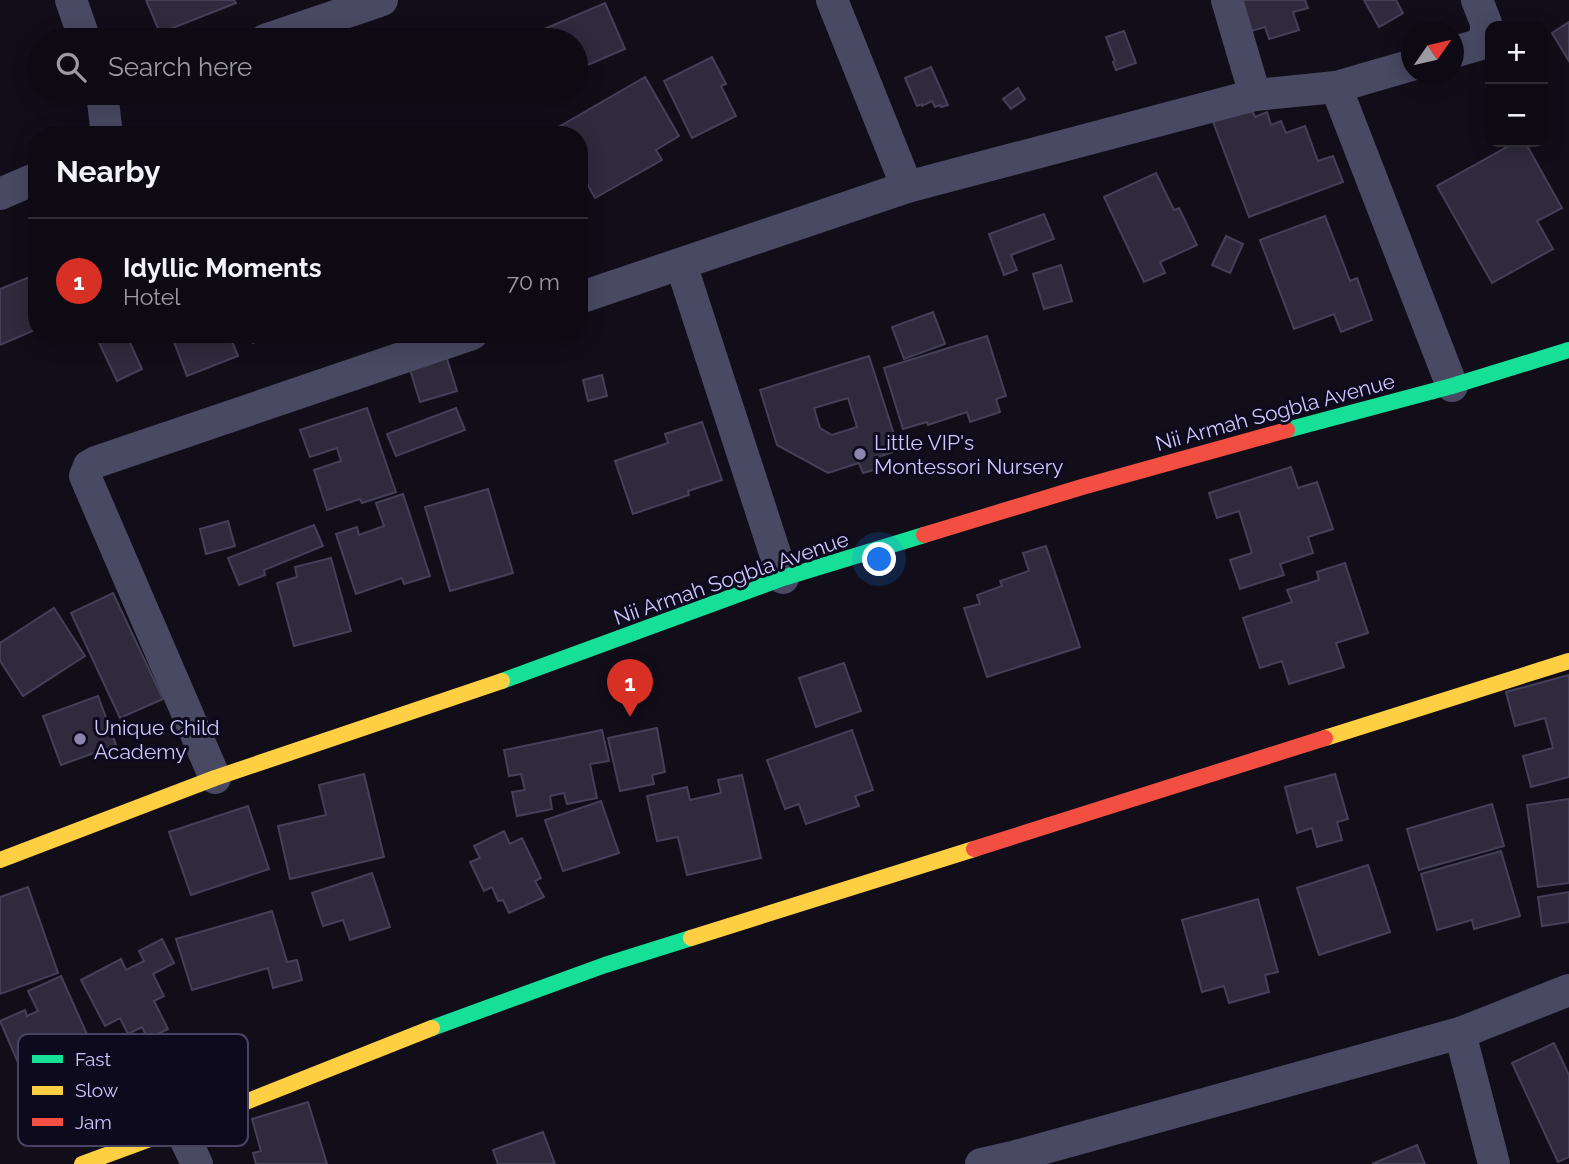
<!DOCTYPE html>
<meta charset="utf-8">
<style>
body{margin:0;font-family:Raleway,sans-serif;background:#16131d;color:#f1f3f6}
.controls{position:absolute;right:21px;top:21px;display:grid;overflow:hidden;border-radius:14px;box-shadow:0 4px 18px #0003}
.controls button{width:63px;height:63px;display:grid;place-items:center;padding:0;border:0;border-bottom:2px solid #2d2b34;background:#0d0a14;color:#f1f3f6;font:35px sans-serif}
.compass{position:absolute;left:1401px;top:21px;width:63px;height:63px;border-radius:50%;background:#0d0a14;box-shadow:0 4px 18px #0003;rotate:56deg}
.you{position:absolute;left:880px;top:560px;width:24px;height:24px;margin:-18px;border:5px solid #fff;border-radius:50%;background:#1a73e8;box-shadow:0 0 0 10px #1a73e833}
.badge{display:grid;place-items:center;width:46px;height:46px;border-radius:50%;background:#d93025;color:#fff;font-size:23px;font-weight:700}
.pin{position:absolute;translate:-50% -58px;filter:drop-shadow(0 2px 4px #0008)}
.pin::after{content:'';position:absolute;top:37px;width:24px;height:21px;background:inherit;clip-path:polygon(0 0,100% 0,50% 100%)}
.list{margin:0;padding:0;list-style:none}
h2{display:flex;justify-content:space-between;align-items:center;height:91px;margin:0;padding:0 28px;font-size:30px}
h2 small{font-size:23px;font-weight:400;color:#9a9aa0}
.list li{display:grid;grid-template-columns:46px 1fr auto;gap:21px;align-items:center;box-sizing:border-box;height:126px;padding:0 28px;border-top:2px solid #2d2b34}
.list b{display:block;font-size:26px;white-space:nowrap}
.list p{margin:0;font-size:23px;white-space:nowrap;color:#9a9aa0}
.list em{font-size:23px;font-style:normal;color:#9a9aa0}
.icon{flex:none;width:38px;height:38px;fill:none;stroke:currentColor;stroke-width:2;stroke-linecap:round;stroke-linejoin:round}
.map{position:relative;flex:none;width:1569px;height:1164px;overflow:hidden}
.search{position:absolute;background:#0d0a14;box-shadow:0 4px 18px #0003;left:28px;top:28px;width:560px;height:77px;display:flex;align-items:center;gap:18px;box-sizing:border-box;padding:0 24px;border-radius:38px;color:#9a9aa0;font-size:26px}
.panel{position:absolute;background:#0d0a14;box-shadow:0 4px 18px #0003;left:28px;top:126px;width:560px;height:217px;border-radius:28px}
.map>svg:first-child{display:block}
.building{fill:#2f2b3d;stroke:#444058;stroke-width:2;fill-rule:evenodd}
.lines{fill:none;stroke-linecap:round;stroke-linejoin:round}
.street{stroke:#4a4963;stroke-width:32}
.fast{stroke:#16e098;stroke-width:16}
.slow{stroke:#ffcf43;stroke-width:16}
.jam{stroke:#f24e42;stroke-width:16}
.poi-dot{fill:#8c86af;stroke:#0e0a1e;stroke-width:2.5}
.labels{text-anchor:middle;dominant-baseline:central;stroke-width:6;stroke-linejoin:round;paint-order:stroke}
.street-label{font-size:21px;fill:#cec7ff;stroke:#0e0a1e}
.poi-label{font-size:21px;fill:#cec7ff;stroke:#0e0a1e;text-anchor:start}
.key{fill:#0e0a1e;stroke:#484362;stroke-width:2}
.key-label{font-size:19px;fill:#cec7ff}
</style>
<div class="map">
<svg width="1569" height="1164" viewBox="0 0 1569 1164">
<rect width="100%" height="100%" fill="#110e1a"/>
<g class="building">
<polygon points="146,0 234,0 236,3 160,33"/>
<polygon points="1241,0 1305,0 1308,8 1293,12 1299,30 1269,39 1265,27 1251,31"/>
<polygon points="1364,0 1396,0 1403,13 1379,27"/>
<polygon points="605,3 625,49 576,70 576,40 549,40 544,29"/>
<polygon points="1569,22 1569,61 1552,33"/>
<polygon points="1124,31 1136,63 1116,70 1113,62 1115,61 1106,37"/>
<polygon points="712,57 726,84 721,86 736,116 692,138 664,81"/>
<polygon points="931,67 948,105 941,107 940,105 935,107 932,101 922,106 922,104 917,106 905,78"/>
<polygon points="645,77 679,136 656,150 662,160 595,198 579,170 579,135 559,135 555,129"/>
<polygon points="1018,88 1025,99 1011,109 1003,99"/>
<polygon points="1252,110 1255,117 1267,112 1271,125 1281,121 1286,133 1305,126 1318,161 1333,156 1343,182 1249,217 1212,119"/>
<polygon points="1516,142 1525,142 1562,208 1537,221 1553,249 1492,283 1437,186"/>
<polygon points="1156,173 1174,210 1179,208 1197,245 1160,262 1165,273 1144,282 1104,197"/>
<polygon points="1044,214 1054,239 1011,255 1017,270 1004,275 989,234"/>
<polygon points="1325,216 1350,281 1357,278 1372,320 1341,332 1334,314 1294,329 1260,240"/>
<polygon points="1226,236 1243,244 1230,273 1212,265"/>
<polygon points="1061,265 1072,301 1044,309 1033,274"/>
<polygon points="37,274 37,329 0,345 0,289"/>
<polygon points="933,312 945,344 904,359 892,327"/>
<polygon points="95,334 126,334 142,369 117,381"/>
<polygon points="171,334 229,334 238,356 187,376"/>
<polygon points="248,334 270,334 253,343"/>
<polygon points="987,336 1006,396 996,399 1000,412 970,422 967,412 928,425 927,422 903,429 884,368"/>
<polygon points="444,349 457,391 420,402 407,360"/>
<path d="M869,356L899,450L878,457L881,468L863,473L859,463L828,473L777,445L760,390ZM848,398L857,427L832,435L820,428L814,408Z"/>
<polygon points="602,375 607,396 588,401 583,380"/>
<polygon points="367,408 396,492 362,503 360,499 327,510 314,470 341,461 337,448 310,457 300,430"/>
<polygon points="456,408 465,430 396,456 387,434"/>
<polygon points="702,422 722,480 688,491 689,495 633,514 615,461 668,443 665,434"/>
<polygon points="1291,467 1298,488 1317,482 1333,529 1308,537 1313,553 1280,564 1284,575 1240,589 1230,560 1252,553 1239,511 1217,518 1209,493"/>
<polygon points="488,489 513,573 450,591 425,507"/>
<polygon points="403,494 430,576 404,584 402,578 356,594 336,534 357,527 359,535 384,526 376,503"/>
<polygon points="228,521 235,546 206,554 200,529"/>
<polygon points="314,525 323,546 264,570 265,575 239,585 228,558"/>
<polygon points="1046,546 1080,647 987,677 964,608 980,604 977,595 1002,586 1000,581 1029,571 1023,553"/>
<polygon points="331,558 351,631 294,646 277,583 297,577 295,567"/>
<polygon points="1345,563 1368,633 1336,643 1344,667 1289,684 1282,661 1260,668 1243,618 1292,602 1287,590 1319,580 1317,572"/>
<polygon points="113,593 163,699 120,718 71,613"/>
<polygon points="54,608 85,656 23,696 0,661 0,643"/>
<polygon points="844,663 861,711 816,727 799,678"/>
<polygon points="1569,675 1569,777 1531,787 1523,756 1553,748 1545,718 1515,726 1506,692"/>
<polygon points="98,696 116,745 61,765 43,716"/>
<polygon points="657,728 665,772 652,775 654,784 620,791 608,738"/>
<polygon points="602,730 609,761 590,764 597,798 567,804 564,793 550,796 552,809 517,816 512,792 525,790 521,774 509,776 504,750"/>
<polygon points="852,730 873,790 855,796 859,806 806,824 799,804 785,809 767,760"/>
<polygon points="364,774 384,857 290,879 278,826 326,815 319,785"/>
<polygon points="1335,774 1348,819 1337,822 1342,840 1317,847 1312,828 1297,833 1285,787"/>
<polygon points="742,775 761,858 687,875 678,837 657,841 647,796 687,787 690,800 721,793 718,780"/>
<polygon points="1569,799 1569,883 1538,887 1527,805"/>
<polygon points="601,801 619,853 563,871 545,820"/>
<polygon points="1492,804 1504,846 1419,870 1407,829"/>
<polygon points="248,806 269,869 191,895 169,832"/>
<polygon points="504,831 510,844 522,838 541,878 535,881 544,897 509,913 503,900 498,901 492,887 484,891 470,862 480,858 474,846"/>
<polygon points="1501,851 1520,916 1474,929 1472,920 1437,930 1421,874"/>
<polygon points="1368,865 1390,932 1319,955 1297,888"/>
<polygon points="372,873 390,927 350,940 343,920 323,926 312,893"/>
<polygon points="28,887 58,973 0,994 0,897"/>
<polygon points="1569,892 1569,922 1542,926 1538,897"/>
<polygon points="1258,899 1278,972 1265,975 1269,992 1229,1003 1224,986 1202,992 1182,920"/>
<polygon points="272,911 287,962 297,960 302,980 273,988 268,968 192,990 176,939"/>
<polygon points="162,939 174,963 153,974 164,996 154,1001 168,1029 148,1039 142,1027 128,1034 120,1018 105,1026 81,980 121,959 126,970 144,961 139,951"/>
<polygon points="61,976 102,1068 66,1084 59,1069 48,1073 55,1087 33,1097 0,1021 25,1010 27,1016 38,1011 28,991"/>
<polygon points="1554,1043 1569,1075 1569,1157 1558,1162 1512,1063"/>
<polygon points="308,1102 327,1164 256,1164 253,1153 261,1151 252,1119"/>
<polygon points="543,1132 555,1164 498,1164 493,1150"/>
<polygon points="1417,1145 1425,1164 1372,1164"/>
</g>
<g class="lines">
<g class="street">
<polyline points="71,0 85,40"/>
<polyline points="832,0 907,187"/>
<polyline points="1227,0 1255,95"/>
<polyline points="265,40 382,0"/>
<polyline points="1454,52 1478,45 1486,36 1486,23 1477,0"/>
<polyline points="1336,87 1452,386"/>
<polyline points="102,93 107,135"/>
<polyline points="0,194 37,178"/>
<polyline points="681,264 783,578"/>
<polyline points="579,298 907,187 1255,95 1336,87 1412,65"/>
<polyline points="215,778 85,476 89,466 96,462 472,334"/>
<polyline points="1460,1033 1494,1164"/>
<polyline points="180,1128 197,1164"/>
<polyline points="981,1164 1016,1156 1460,1033 1569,990"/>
</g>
<g class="fast">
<polyline points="1287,430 1452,386 1569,350"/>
<polyline points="502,681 783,578 924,535"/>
<polyline points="432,1028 605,965 691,938"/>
</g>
<g class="slow">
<polyline points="1325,738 1569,661"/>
<polyline points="0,860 215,778 502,681"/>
<polyline points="691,938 974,849"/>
<polyline points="82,1164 180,1128 432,1028"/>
</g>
<g class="jam">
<polyline points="924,535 1082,487 1287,430"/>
<polyline points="974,849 1325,738"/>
</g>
</g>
<g class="poi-dot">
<circle cx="860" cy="454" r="7"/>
<circle cx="80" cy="739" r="7"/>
</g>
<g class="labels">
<g class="street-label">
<text transform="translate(1275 412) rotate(-15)">Nii Armah Sogbla Avenue</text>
<text transform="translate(731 578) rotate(-19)">Nii Armah Sogbla Avenue</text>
</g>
<g class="poi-label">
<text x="874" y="442">Little VIP's<tspan x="874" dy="24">Montessori Nursery</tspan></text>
<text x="94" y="727">Unique Child<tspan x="94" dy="24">Academy</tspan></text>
</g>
</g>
<rect x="18" y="1034" width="230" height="112" rx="10" class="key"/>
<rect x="32" y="1055" width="31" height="8" fill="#16e098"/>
<rect x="32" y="1086" width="31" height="9" fill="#ffcf43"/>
<rect x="32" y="1118" width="31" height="8" fill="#f24e42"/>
<g class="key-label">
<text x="75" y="1066">Fast</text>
<text x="75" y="1097">Slow</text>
<text x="75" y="1129">Jam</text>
</g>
</svg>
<div class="controls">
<button>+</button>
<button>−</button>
</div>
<svg class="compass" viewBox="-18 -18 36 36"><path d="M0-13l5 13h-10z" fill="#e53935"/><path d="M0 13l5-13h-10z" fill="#9a9aa0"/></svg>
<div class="you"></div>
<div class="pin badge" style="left:630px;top:717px">1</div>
<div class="search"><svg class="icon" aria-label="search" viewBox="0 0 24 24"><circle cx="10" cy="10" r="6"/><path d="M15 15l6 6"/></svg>Search here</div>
<section class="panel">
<h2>Nearby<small></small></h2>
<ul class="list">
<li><span class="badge">1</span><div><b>Idyllic Moments</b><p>Hotel</p></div><em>70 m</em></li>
</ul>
</section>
</div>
